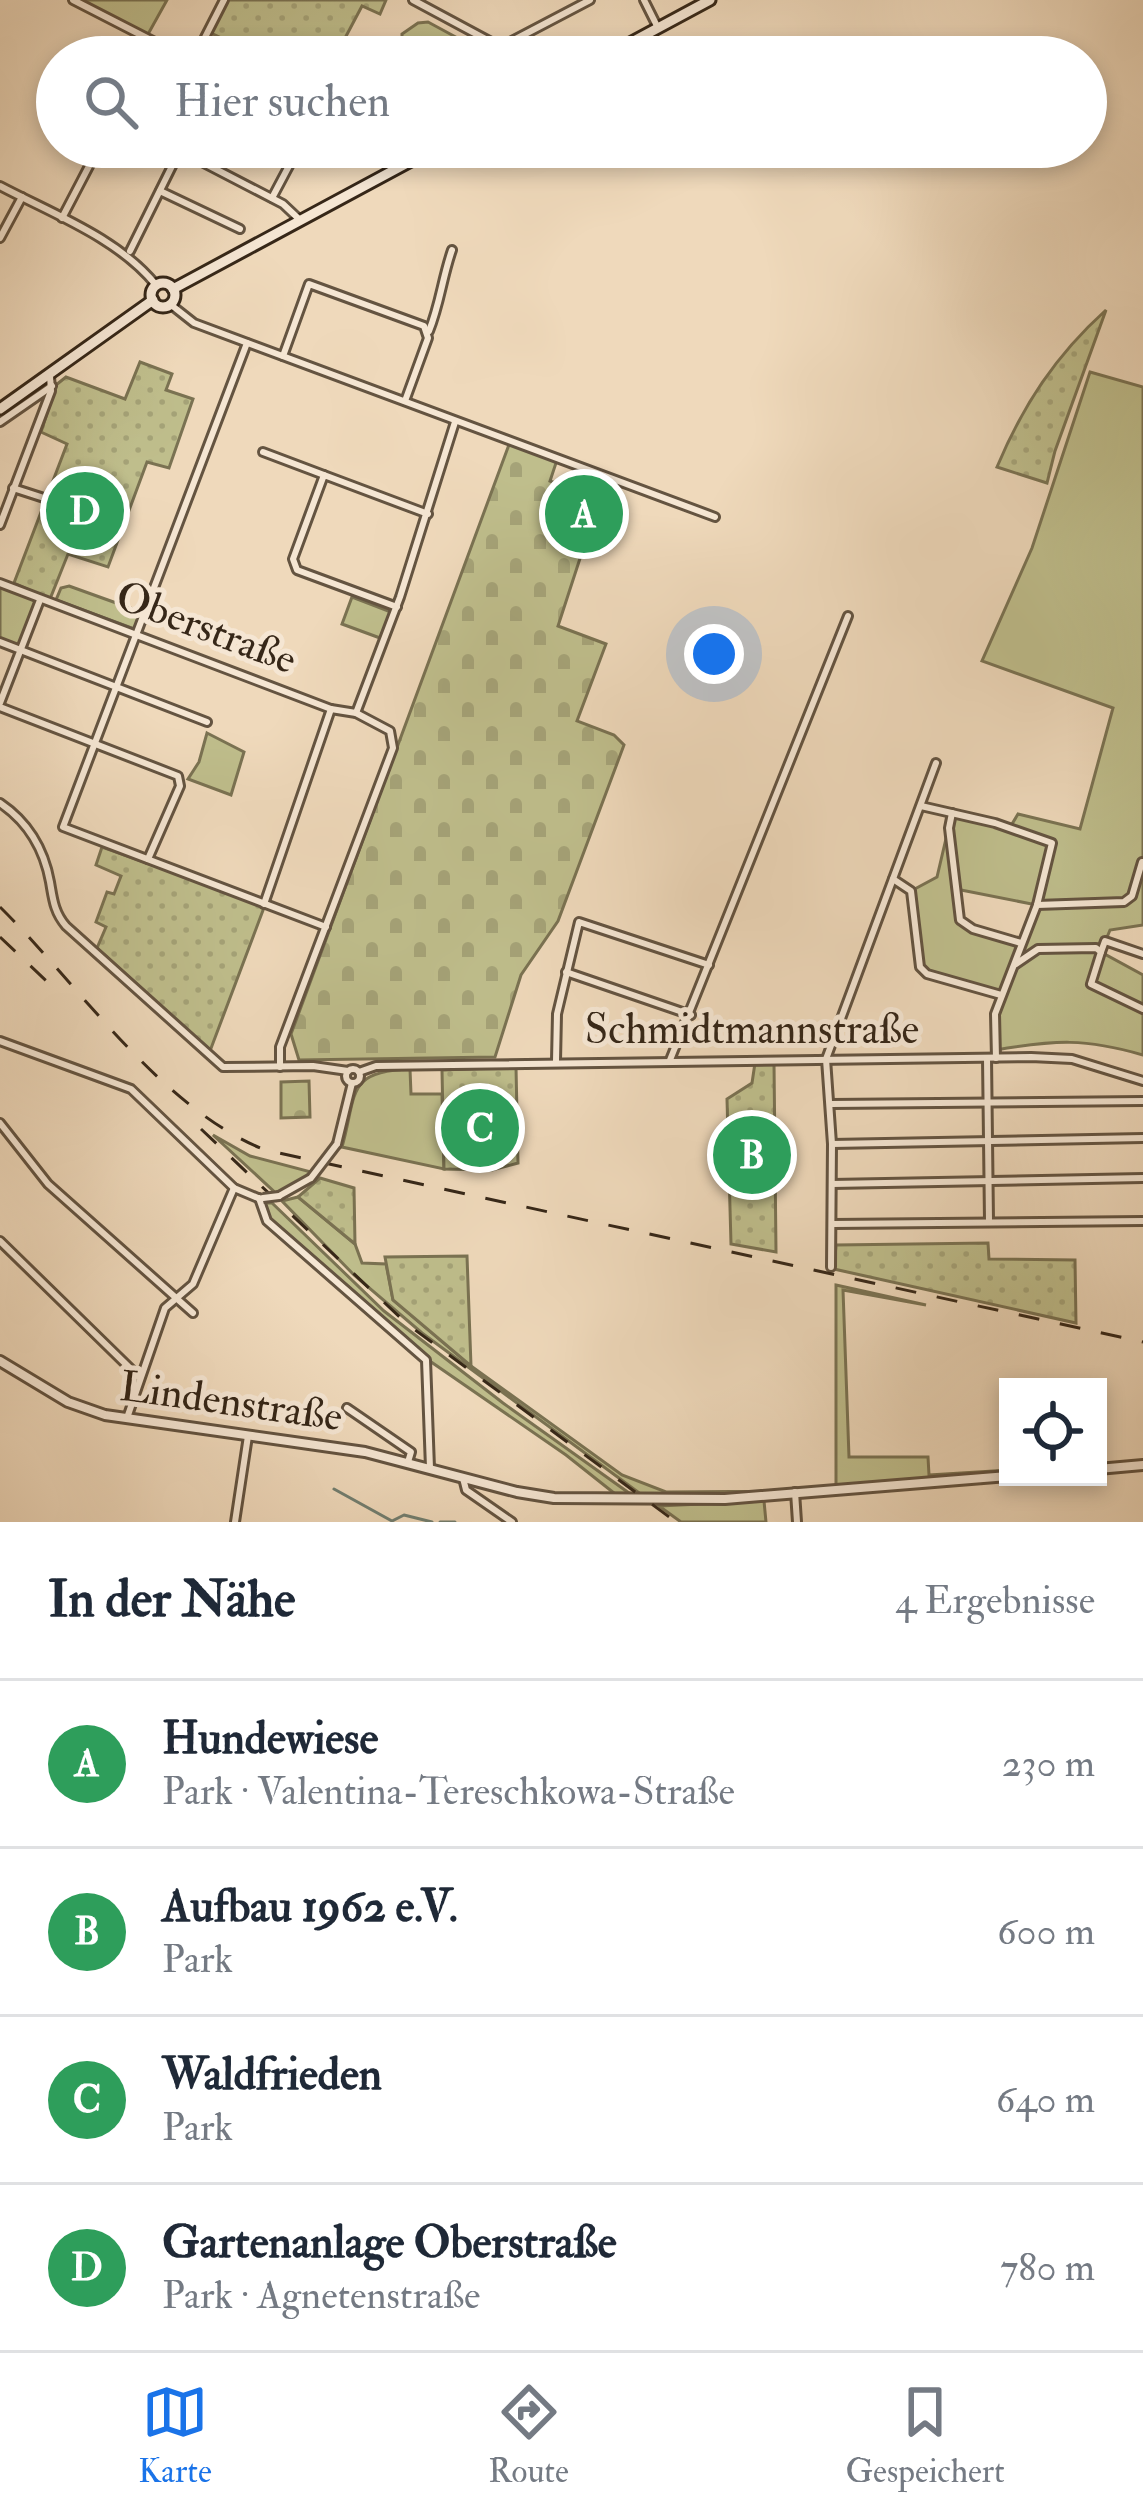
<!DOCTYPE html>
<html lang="de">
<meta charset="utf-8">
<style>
body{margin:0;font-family:"IM FELL Double Pica",serif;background:#f6f6f7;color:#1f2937}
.controls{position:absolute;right:36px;bottom:36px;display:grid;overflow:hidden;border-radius:0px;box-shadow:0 6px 18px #0003}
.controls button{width:108px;height:108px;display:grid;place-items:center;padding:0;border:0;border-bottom:3px solid #e0e1e3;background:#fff;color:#1f2937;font:60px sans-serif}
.you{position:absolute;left:714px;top:654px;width:42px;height:42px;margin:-30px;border:9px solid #fff;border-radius:50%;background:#1a73e8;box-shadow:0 0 0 18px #1a73e833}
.badge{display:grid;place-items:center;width:78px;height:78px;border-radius:50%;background:#1a73e8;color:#fff;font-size:39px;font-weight:700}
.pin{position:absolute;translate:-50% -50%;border:6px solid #fff;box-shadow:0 3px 12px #0006}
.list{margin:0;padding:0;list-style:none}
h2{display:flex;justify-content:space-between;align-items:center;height:156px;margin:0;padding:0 48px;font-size:51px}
h2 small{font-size:39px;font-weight:400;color:#747a83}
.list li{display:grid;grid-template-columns:78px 1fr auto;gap:36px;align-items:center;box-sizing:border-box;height:168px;padding:0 48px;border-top:3px solid #e0e1e3}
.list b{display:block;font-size:45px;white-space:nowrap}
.list p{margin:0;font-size:39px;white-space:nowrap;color:#747a83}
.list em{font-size:39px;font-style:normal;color:#747a83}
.icon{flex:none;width:66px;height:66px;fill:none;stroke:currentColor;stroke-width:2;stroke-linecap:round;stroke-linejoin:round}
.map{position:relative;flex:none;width:1143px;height:1522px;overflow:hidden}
.search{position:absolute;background:#fff;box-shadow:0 6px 18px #0003;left:36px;right:36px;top:36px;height:132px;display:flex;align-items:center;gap:30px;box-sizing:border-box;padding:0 42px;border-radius:66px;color:#747a83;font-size:45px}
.sheet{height:828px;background:#fff}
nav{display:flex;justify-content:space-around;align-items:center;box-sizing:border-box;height:168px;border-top:3px solid #e0e1e3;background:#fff;font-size:33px;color:#747a83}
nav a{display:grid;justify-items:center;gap:6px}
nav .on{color:#1a73e8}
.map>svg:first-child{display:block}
.green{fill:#bfbe8c;stroke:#7a7252;stroke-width:3;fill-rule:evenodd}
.cemetery{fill:url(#cemetery-stones);stroke:#7a7252;stroke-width:3}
.garden{fill:url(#garden-dots);stroke:#7a7252;stroke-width:3}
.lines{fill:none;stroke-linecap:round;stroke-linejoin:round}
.stream{stroke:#727f71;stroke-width:3}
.minor-casing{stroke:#645441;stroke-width:12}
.tertiary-casing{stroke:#645441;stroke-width:14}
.secondary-casing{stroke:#362718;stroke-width:15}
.minor{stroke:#f5e6d3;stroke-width:6}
.tertiary{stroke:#f5e6d3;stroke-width:8}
.secondary{stroke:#f5e6d3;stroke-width:9}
.rail{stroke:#362718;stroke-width:3;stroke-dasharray:21 21;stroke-linecap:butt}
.minor-bridge-casing{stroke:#645441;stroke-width:12;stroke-linecap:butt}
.minor-bridge{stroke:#f5e6d3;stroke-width:6}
.labels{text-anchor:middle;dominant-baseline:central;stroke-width:10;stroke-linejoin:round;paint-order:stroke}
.street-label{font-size:42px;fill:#362718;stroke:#f5e6d3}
</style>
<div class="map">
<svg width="1143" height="1522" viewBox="0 0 1143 1522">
<defs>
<pattern id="cemetery-stones" width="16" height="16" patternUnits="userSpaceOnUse" patternTransform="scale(3)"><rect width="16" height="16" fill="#bfbe8c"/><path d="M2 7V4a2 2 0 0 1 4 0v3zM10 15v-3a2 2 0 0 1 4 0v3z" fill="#a5a378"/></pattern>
<pattern id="garden-dots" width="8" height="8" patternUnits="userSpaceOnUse" patternTransform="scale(3)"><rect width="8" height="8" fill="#bfbe8c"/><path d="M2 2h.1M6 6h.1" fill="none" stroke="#a5a378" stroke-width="1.8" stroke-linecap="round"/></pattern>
</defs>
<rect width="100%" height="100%" fill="#efd9bb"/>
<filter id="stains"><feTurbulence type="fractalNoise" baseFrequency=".00167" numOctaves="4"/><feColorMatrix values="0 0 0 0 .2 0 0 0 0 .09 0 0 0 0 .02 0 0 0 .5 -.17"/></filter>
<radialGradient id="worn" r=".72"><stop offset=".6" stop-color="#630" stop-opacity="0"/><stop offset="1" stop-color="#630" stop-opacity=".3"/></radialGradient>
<g class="green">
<polygon points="78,0 167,0 147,36"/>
<polygon points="428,22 476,48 480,57 402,57 402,34 418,23"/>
<path d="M1090,372L1143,387V925L1110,930L1101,952L1143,975V1055C1085,1038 1055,1040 996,1050L995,1014L1000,995L927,974L920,967L911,891L937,877L952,813L1009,829L1018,814L1080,829L1113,708L982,661L1032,548ZM956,889L1037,905L1021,943L963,924Z"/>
<polygon points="586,472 607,480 585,543 565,535"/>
<polygon points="69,586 144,613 137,630 56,600 61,588"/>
<polygon points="0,587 36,600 21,647 0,638"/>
<polygon points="352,597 391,612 380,638 342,624"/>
<polygon points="207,733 244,752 231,795 188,779 199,762"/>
<path d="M410,1069L411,1094H442L444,1169L342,1147C357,1095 345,1071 410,1069Z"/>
<polygon points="213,1135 250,1156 315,1173 279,1196"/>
<polygon points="298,1197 355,1244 362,1263 386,1264 393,1300 471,1366 622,1475 666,1492 779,1491 646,1498 422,1333 354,1275 282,1201"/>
<polygon points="264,1203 272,1203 384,1311 503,1403 636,1498 619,1497 566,1455 424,1357 270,1220"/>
<polygon points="836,1285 926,1305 843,1290 849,1457 928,1457 929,1475 1008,1470 1008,1474 836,1486"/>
<polygon points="764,1501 766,1522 681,1522 659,1506"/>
</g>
<g class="cemetery">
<polygon points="510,442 557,460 550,481 580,492 565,535 585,543 558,626 606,644 577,721 614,735 624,745 558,921 521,975 495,1057 299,1060 291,1034"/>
<polygon points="309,1081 310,1117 281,1118 281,1082"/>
</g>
<g class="garden">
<polygon points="226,0 386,0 380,14 362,6 335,57 260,57 209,32"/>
<path d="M1106,310L1055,451L1047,483L997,467C1023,405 1056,355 1106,310Z"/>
<polygon points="140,362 172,374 166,390 193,399 169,468 147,462 108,567 68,554 50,599 14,583 67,444 41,432 56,385 66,377 125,399"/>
<polygon points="102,847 265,905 210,1051 97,948 106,927 96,922 107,892 114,894 121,876 96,865"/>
<polygon points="755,1063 774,1063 776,1252 731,1244 727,1099 752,1083"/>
<polygon points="516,1067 518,1163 492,1170 444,1169 442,1070"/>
<polygon points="320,1178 354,1188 355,1244 298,1197"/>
<polygon points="988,1243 989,1259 1075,1260 1076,1323 834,1269 836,1245"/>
<polygon points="467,1256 471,1366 393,1300 385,1257"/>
</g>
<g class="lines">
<g class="stream">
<polyline points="334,1489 392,1521 404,1515 432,1522"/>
<polyline points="440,1522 455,1522"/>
</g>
<defs>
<g id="minor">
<polyline points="73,0 184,57"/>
<polyline points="413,0 519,57"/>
<polyline points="644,0 658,28"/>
<polyline points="505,49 510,42 590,0"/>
<polyline points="195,57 224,0"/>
<polyline points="173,147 283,204 301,221"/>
<path d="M0,186C53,214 118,238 156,285"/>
<polyline points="160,191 240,229"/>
<polyline points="272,198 299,147"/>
<polyline points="62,218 99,147"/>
<polyline points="0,238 22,197"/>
<polyline points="130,251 179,152"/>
<polyline points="170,304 194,323 715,517"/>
<path d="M429,331C440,304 442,279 452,250"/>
<polyline points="247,343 63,827 326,927"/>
<polyline points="283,356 309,284 413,322 424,326 428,338 405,401"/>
<polyline points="0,422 52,386"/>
<polyline points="263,452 324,475"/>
<polyline points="13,488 44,498"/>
<polyline points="0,525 51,391 50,376"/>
<polyline points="0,583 331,709 356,713 390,731 393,748 280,1047 280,1067"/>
<polyline points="397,607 297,570 293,559 324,475 428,514"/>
<polyline points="0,642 207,722"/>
<polyline points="0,703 40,600"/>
<polyline points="0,707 178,776 180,786 148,859"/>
<polyline points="356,713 400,597 455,422"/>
<path d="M0,803C28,822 44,849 50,882C53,899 54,912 66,926L223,1067L313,1066L348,1071"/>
<polyline points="921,806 995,823 1052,843 1037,905 995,1014 996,1058"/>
<polyline points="952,813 949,828 960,920 973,929 1021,943"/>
<polyline points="893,879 911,891 920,967 927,974 1001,995"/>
<polyline points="264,904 331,709"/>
<polyline points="1037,905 1124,902 1132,896 1142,862"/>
<polyline points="1101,952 1105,941 1143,954"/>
<polyline points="1016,964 1038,949 1096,948 1101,952 1091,984 1143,1009"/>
<polyline points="566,972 691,1015"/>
<polyline points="0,1041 131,1089 234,1188 258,1198"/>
<polyline points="987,1058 989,1221"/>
<polyline points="670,1060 848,616"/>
<polyline points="556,1061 557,1014 579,922 709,965"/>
<circle cx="353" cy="1076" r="7"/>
<polyline points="359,1072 376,1066 1031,1057 1072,1059 1143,1081"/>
<polyline points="831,1104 1143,1101"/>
<polyline points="0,1123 48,1184 193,1313"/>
<polyline points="337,1144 352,1083"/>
<polyline points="832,1144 1143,1138"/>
<polyline points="832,1184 1143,1178"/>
<polyline points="279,1196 311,1178"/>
<polyline points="259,1198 267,1221 426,1360 430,1468"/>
<polyline points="833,1224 1143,1221"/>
<polyline points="0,1241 139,1377"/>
<polyline points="831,1267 832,1144 826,1059 936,763"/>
<polyline points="347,1408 411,1452 408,1462"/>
<polyline points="127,1418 165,1308 193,1284 234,1188"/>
<polyline points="463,1478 466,1490 512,1522"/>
<polyline points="795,1492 797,1522"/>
<polyline points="235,1522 248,1436"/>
</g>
<g id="tertiary">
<polyline points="0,1361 68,1402 105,1415 365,1452 517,1492 554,1498 725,1499 1008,1476"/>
<polyline points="1098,1469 1143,1465"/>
</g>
<g id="secondary">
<polyline points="604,57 710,0"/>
<circle cx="163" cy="295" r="12"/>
<polyline points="173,289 437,147"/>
<polyline points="0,409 153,300"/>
</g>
</defs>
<use href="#minor" class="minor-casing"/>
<use href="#tertiary" class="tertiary-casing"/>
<use href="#secondary" class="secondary-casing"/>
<use href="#minor" class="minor"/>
<use href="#tertiary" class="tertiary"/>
<use href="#secondary" class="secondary"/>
<g class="rail">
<path d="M0,907C79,985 160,1108 265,1150L1143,1342"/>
<polyline points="0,937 58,992"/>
<polyline points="201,1129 407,1324 676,1522"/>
</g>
<defs>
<g id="minor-bridge">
<polyline points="311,1178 337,1144"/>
<polyline points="263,1198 279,1196"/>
</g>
</defs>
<use href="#minor-bridge" class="minor-bridge-casing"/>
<use href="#minor-bridge" class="minor-bridge"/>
</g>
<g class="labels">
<g class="street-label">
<text transform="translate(206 628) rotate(21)">Oberstraße</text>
<text x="752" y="1030">Schmidtmannstraße</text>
<text transform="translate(231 1402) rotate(8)">Lindenstraße</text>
</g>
</g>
<rect width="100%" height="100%" filter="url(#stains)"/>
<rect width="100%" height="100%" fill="url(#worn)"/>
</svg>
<div class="controls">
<button><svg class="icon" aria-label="locate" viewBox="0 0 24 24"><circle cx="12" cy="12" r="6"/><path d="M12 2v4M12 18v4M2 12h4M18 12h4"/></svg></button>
</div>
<div class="you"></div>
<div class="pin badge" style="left:584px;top:514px;background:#2e9e5b">A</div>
<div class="pin badge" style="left:752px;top:1155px;background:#2e9e5b">B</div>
<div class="pin badge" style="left:480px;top:1128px;background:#2e9e5b">C</div>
<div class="pin badge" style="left:85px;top:511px;background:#2e9e5b">D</div>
<div class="search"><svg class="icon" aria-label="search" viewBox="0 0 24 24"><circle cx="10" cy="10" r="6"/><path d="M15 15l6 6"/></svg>Hier suchen</div>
</div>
<section class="sheet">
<h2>In der Nähe<small>4 Ergebnisse</small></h2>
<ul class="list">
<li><span class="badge" style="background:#2e9e5b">A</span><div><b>Hundewiese</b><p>Park · Valentina-Tereschkowa-Straße</p></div><em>230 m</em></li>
<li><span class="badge" style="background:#2e9e5b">B</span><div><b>Aufbau 1962 e.V.</b><p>Park</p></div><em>600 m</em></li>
<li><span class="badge" style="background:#2e9e5b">C</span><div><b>Waldfrieden</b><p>Park</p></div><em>640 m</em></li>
<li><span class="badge" style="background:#2e9e5b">D</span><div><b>Gartenanlage Oberstraße</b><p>Park · Agnetenstraße</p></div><em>780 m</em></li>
</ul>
</section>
<nav>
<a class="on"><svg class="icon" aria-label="map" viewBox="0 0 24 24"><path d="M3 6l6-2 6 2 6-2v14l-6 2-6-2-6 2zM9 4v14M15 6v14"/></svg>Karte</a>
<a><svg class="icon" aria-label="directions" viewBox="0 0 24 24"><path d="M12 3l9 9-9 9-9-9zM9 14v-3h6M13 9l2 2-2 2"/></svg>Route</a>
<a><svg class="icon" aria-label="saved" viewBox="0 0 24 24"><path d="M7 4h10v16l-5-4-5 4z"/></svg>Gespeichert</a>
</nav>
